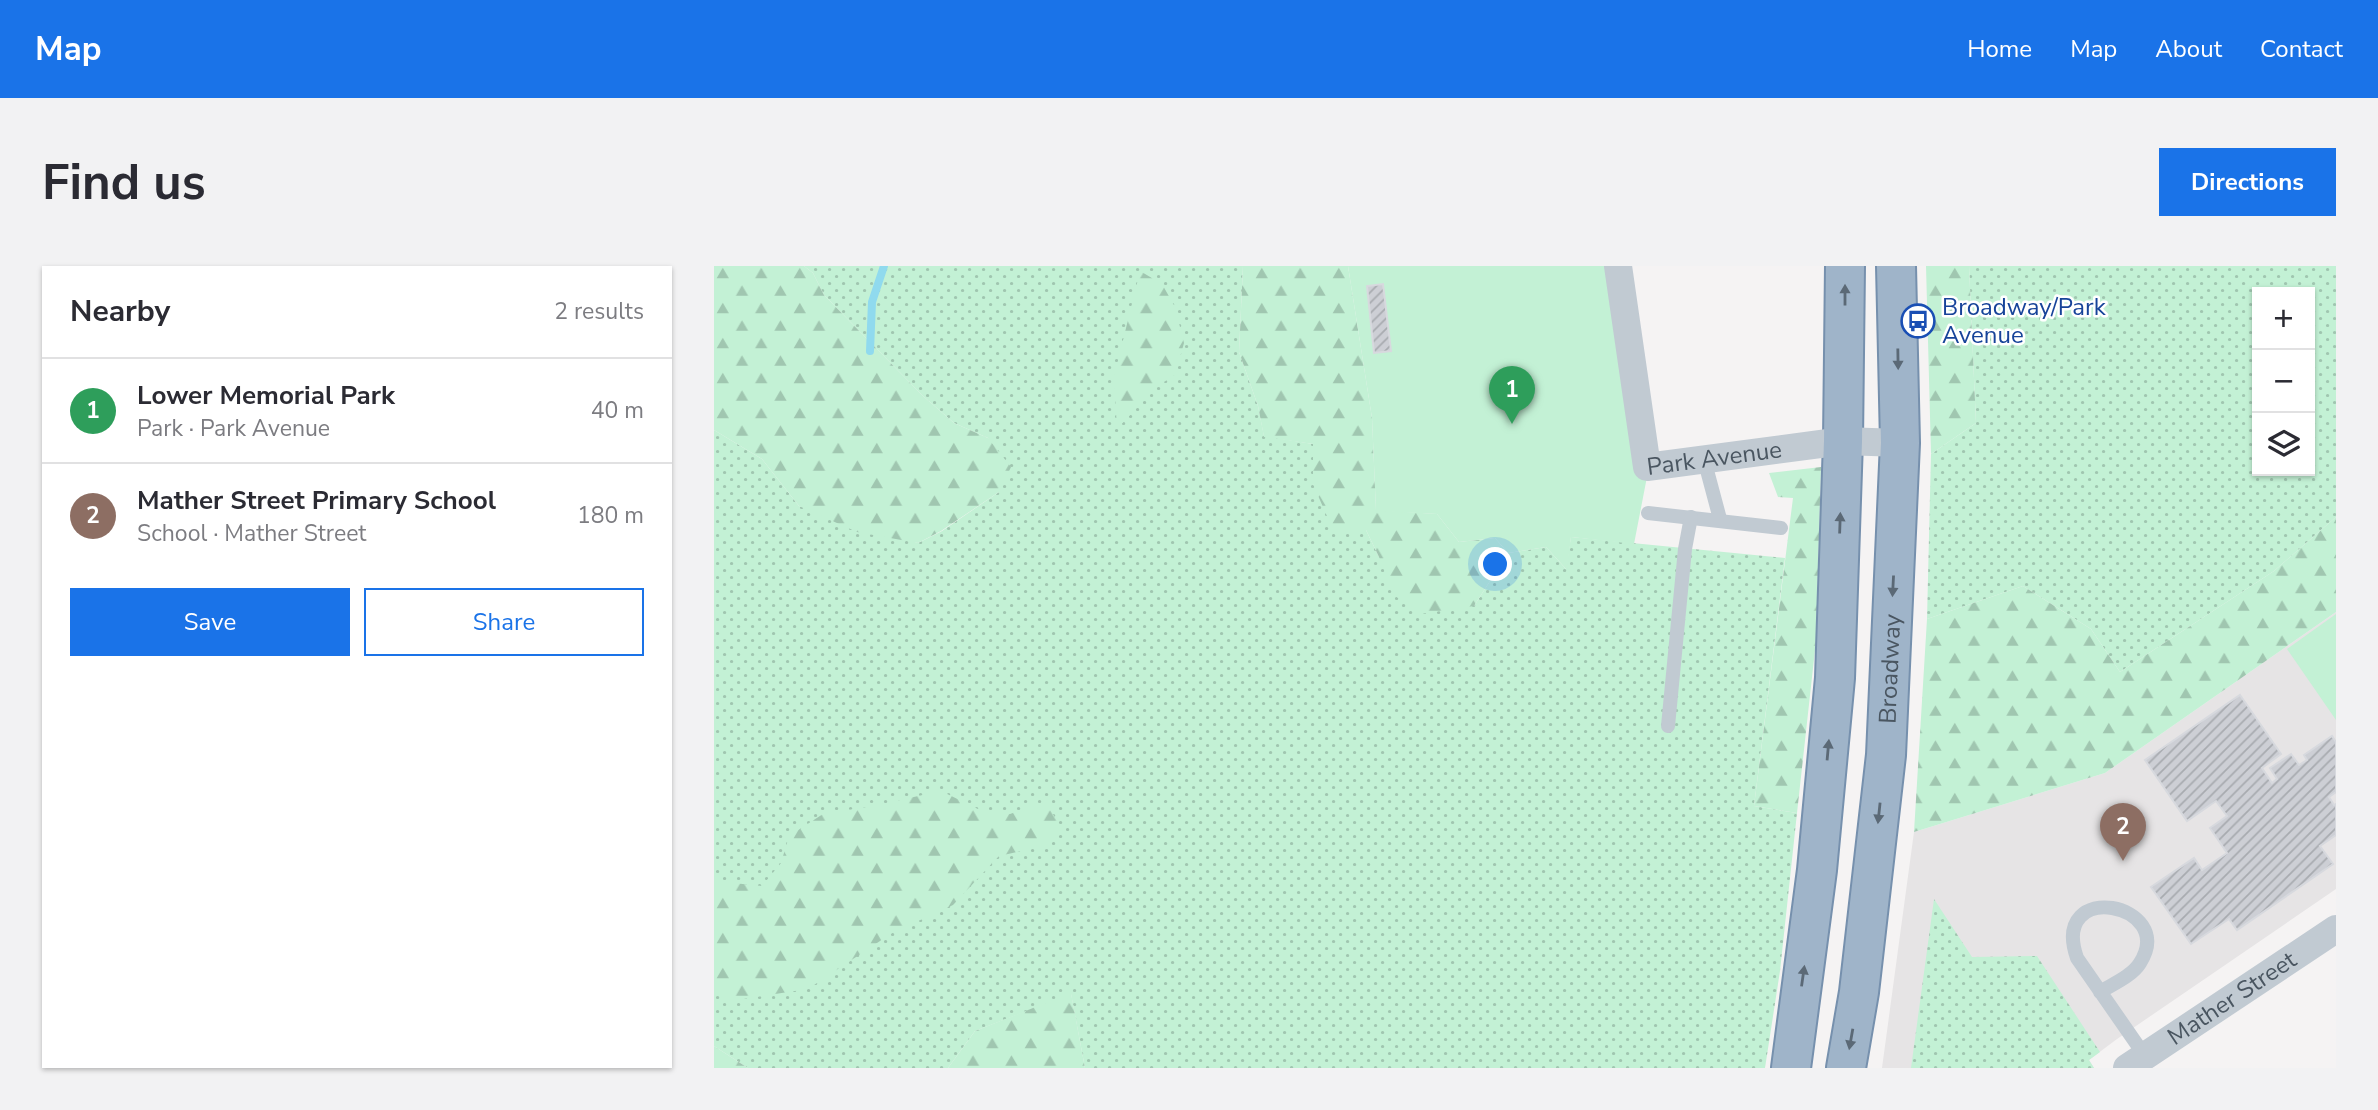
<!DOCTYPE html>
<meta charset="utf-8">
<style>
body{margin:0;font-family:"Nunito Sans",sans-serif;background:#f2f2f3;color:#2b2b33}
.controls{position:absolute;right:21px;top:21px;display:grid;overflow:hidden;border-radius:0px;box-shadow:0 2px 5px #0004}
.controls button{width:63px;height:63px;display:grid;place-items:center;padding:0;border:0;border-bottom:2px solid #e1e1e2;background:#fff;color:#2b2b33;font:35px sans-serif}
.you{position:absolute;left:782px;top:299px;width:24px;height:24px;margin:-18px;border:5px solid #fff;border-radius:50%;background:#1a73e8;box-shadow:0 0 0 10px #1a73e833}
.badge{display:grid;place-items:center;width:46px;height:46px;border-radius:50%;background:#1a73e8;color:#fff;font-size:23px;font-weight:700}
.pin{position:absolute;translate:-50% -58px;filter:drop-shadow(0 2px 4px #0008)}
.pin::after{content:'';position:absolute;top:37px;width:24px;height:21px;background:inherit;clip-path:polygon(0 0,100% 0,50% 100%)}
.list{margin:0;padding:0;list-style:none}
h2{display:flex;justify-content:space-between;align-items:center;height:91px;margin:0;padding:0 28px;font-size:30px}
h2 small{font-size:23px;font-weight:400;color:#7c7c81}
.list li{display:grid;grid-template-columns:46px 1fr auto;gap:21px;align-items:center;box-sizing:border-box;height:105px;padding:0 28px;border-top:2px solid #e1e1e2}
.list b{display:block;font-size:26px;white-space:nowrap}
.list p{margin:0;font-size:23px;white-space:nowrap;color:#7c7c81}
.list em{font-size:23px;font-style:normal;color:#7c7c81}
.actions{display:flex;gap:14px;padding:21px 28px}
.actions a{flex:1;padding:16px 0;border:2px solid #1a73e8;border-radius:0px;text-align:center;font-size:24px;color:#1a73e8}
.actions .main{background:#1a73e8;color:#fff}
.icon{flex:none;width:38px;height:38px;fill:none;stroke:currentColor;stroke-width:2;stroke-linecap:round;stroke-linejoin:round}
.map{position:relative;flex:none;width:1622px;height:802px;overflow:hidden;border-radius:0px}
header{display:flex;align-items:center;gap:42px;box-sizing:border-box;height:98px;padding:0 35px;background:#1a73e8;color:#fff}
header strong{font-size:33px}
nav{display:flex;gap:38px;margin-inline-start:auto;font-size:24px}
.intro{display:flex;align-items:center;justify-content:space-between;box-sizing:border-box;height:168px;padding:0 42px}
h1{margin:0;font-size:49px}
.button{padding:18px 32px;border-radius:0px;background:#1a73e8;color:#fff;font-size:24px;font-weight:700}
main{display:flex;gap:42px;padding:0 42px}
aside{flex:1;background:#fff;border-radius:0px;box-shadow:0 2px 5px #0004}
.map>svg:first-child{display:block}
.education{fill:#e6e4e5}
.grass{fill:url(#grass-dots);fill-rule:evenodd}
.forest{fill:url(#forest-firs)}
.park{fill:#c3f1d5}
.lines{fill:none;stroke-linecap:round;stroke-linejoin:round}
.stream{stroke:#90daee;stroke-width:8}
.building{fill:url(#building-hatch);stroke:#d7d9de;stroke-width:2}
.trunk-casing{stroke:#7690ad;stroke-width:42}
.service{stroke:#c1cad2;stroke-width:14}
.minor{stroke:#c1cad2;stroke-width:28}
.trunk{stroke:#9fb4c9;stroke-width:38}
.oneway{fill:#5b6976}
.labels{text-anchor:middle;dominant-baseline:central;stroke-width:5;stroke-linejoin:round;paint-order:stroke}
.transit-label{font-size:24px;fill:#164399;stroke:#fff;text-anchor:start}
.street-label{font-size:24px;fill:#4a5661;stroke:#fff}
</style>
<header>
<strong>Map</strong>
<nav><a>Home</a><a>Map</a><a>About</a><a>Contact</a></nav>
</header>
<div class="intro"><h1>Find us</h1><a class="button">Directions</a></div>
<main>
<aside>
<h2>Nearby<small>2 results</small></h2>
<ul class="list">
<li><span class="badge" style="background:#2e9e5b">1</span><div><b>Lower Memorial Park</b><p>Park · Park Avenue</p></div><em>40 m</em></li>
<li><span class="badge" style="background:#8d6e63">2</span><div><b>Mather Street Primary School</b><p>School · Mather Street</p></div><em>180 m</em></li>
</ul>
<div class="actions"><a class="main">Save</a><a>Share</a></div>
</aside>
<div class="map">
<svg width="1622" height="802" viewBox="0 0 1622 802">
<defs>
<pattern id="grass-dots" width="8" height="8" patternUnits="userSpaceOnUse" patternTransform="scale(1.75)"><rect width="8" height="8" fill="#c3f1d5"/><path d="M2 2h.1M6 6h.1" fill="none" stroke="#a0c6b0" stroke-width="1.8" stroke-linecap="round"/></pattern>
<pattern id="forest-firs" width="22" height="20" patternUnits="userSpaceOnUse" patternTransform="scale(1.75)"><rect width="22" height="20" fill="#c3f1d5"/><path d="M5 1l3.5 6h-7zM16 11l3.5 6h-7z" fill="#a0c6b0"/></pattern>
<pattern id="building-hatch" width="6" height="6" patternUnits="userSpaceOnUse" patternTransform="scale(1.75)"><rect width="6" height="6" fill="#cdcfd5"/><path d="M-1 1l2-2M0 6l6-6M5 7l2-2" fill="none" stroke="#a8abb0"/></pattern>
</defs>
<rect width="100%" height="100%" fill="#f5f3f3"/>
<polygon class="education" points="1622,346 1622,623 1403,773 1375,794 1380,802 1168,802 1200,566 1391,507"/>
<g class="grass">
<polygon points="90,0 529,0 525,86 544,140 550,170 599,178 599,218 652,264 665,291 760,340 794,287 832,281 852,303 857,271 1071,292 1040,540 1083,547 1066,705 1051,802 371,802 357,728 261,765 234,802 34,802 0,780 0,164 48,193 85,240 204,277 228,265 285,226 274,172 240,157 209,130 110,29 99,7"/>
<path d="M1255,0H1622V251L1560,305L1406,406L1377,363L1309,320L1213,353L1217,188L1262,157ZM1543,26H1596V205H1543Z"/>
<polygon points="1220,633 1258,691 1323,690 1386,786 1375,794 1380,802 1197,802"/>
</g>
<g class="forest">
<polygon points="0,0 90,0 99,7 110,29 209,130 240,157 274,172 297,201 285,226 227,265 204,277 143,266 85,240 48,193 0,164"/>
<polygon points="529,0 634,0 658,152 662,244 723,248 745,276 781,272 794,287 760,340 706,348 680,329 665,291 652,264 619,264 599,218 599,178 550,171 544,140 525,86"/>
<polygon points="1212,0 1255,0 1262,157 1217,188"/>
<polygon points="426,5 448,18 461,41 470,77 461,109 442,121 403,163 400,111"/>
<polygon points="1107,201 1102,375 1083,547 1040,540 1079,232 1064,231 1055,207"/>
<polygon points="1622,251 1622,346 1391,507 1200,566 1213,353 1309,320 1377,363 1406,406 1560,305"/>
<polygon points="227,525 266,544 296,548 331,536 346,559 334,579 285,590 239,639 178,667 94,723 10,736 0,715 0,615 48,620 67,597 75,570 109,548 159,540"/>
<polygon points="357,727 371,802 234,802 261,765"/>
<polygon points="0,780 34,802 0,802"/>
</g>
<g class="park">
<polygon points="634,0 911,0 938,164 932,216 920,278 857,271 853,304 832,281 794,287 781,272 745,276 723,248 662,245 658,152"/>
<polygon points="1622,348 1622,454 1573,383"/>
</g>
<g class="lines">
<polyline class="stream" points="156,85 158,36 170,0"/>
</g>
<g class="building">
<polygon points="669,18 677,85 660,87 653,20"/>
<polygon points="1526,429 1567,488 1548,502 1558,517 1563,513 1556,502 1577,488 1585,499 1593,494 1590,489 1618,470 1622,476 1622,526 1615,531 1620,539 1622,538 1622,569 1606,580 1619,598 1523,664 1515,653 1477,678 1437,621 1480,592 1488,604 1513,587 1496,562 1513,550 1502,535 1473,555 1431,494"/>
</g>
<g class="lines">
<defs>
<g id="trunk">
<polyline points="1077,802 1103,604 1121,412 1129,175 1131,0"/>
<path id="s3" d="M1132,802L1145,726L1172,489L1186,177L1182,0"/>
</g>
</defs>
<use href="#trunk" class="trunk-casing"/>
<g class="service">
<polyline points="990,193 1006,253"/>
<polyline points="934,247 1067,262"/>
<polyline points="954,460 971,283 977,251"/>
<path d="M1386,726C1399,718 1418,710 1426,697C1464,637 1335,612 1363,692L1431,790"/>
</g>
<g class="minor">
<path id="s1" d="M904,0L933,201L1129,175L1186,177"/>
<path id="s2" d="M1413,802L1622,663"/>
</g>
<use href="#trunk" class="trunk"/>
</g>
<defs><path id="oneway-solid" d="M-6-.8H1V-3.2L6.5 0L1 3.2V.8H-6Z" transform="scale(1.75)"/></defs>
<g class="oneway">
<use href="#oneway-solid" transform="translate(1131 29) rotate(-90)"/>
<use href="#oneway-solid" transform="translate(1184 93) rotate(89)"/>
<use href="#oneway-solid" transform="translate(1126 257) rotate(-88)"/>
<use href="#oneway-solid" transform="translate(1179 320) rotate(93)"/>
<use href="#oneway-solid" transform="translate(1114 484) rotate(-85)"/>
<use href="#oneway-solid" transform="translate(1165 547) rotate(96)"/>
<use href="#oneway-solid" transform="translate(1089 710) rotate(-82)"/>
<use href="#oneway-solid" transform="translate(1137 773) rotate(100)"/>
</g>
<defs>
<symbol id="bus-ring" viewBox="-11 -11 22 22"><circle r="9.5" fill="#fff" stroke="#1a4fb4" stroke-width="1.5"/><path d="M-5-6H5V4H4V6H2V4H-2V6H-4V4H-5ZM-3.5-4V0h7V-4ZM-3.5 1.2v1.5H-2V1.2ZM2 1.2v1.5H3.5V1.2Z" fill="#1a4fb4"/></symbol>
</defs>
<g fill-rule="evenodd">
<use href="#bus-ring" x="1185" y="36" width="38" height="38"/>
</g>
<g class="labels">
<g class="transit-label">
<text x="1228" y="41">Broadway/Park<tspan x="1228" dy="28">Avenue</tspan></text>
</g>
<g class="street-label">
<text stroke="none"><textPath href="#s1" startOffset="271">Park Avenue</textPath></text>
<text stroke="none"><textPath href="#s3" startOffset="402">Broadway</textPath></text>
<text stroke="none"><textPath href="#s2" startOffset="126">Mather Street</textPath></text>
</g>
</g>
</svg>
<div class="controls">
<button>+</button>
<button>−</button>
<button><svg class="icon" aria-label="layers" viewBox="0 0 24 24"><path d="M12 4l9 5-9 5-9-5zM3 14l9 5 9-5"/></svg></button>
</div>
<div class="you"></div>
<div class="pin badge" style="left:798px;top:158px;background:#2e9e5b">1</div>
<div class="pin badge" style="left:1409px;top:595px;background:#8d6e63">2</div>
</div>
</main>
